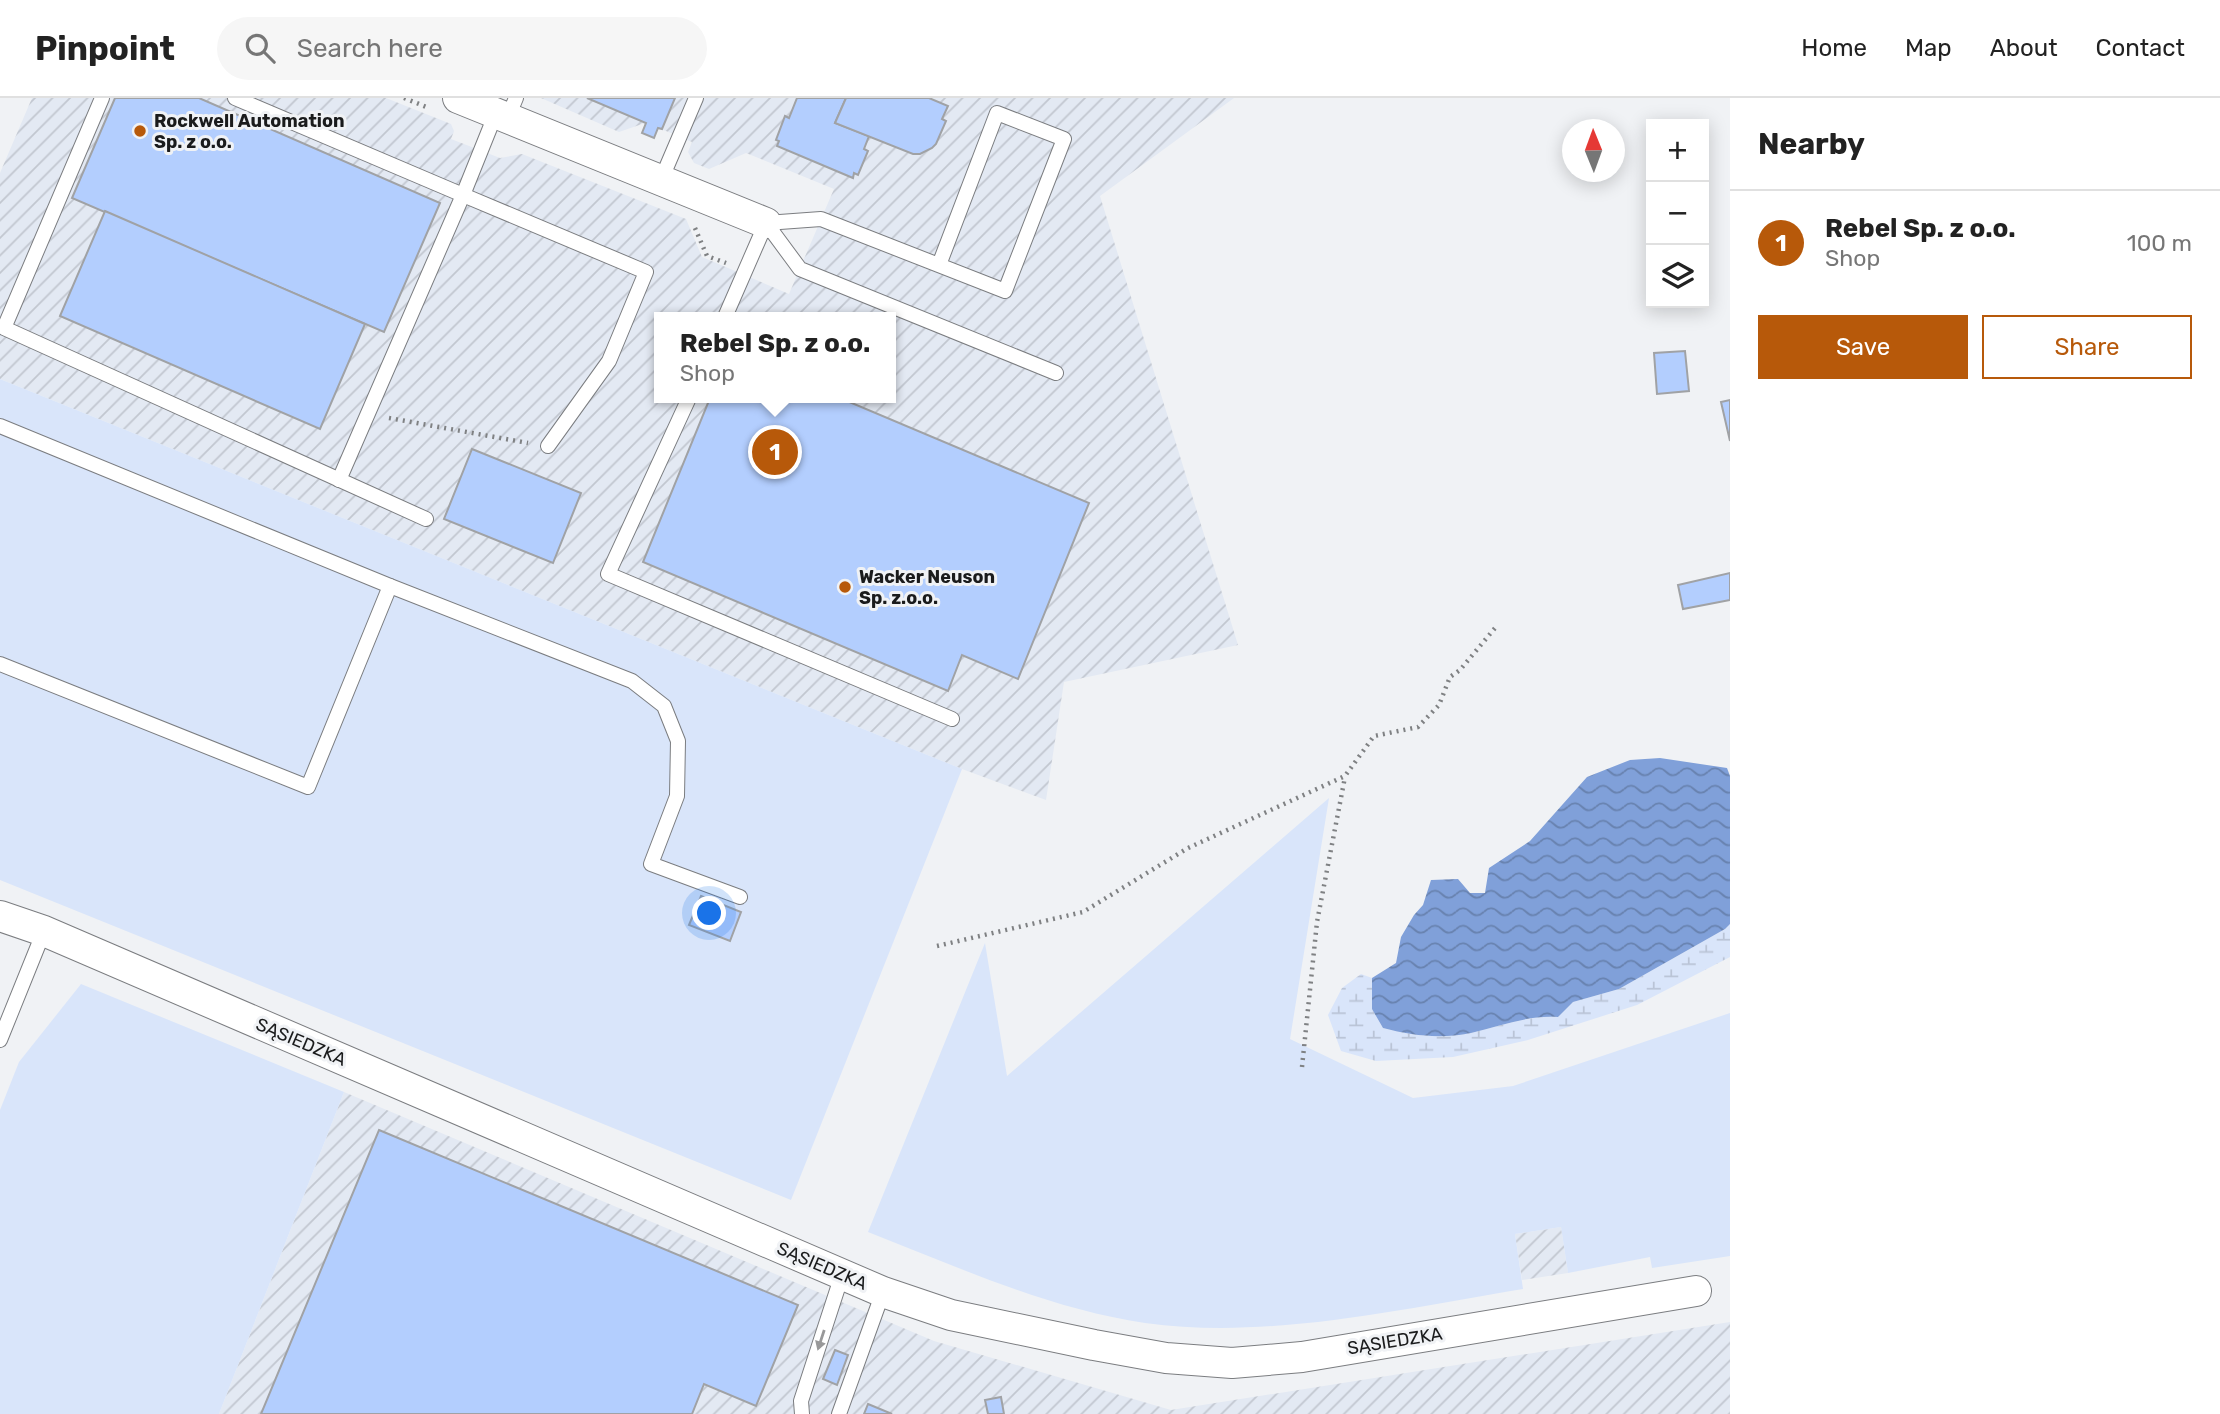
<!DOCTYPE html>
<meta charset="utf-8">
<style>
body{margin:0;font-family:Rubik,sans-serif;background:#f6f6f6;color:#222}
.controls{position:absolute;right:21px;top:21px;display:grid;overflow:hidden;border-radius:0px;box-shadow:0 4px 18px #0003}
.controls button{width:63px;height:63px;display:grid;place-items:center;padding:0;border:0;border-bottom:2px solid #e0e0e0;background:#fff;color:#222;font:35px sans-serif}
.compass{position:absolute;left:1562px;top:21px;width:63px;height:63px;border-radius:50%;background:#fff;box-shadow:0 4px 18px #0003;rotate:359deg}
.you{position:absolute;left:710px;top:816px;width:24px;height:24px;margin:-18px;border:5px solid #fff;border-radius:50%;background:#1a73e8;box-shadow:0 0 0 10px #1a73e833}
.badge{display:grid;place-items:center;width:46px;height:46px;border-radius:50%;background:#b7590a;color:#fff;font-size:23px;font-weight:700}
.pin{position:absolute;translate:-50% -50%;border:4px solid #fff;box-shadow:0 2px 7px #0006}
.popup{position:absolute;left:654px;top:214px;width:242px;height:91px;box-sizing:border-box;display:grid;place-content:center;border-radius:0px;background:#fff;filter:drop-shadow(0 2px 5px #0005);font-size:23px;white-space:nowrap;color:#767676}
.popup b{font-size:26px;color:#222}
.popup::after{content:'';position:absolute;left:50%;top:100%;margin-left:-14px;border:14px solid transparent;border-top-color:#fff}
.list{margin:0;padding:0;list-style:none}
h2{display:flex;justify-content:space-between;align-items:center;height:91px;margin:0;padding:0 28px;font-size:30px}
h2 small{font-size:23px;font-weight:400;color:#767676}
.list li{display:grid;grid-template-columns:46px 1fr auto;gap:21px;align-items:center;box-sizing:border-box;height:105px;padding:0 28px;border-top:2px solid #e0e0e0}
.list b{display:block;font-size:26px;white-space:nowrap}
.list p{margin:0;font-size:23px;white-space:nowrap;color:#767676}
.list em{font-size:23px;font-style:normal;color:#767676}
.actions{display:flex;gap:14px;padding:21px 28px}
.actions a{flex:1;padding:16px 0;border:2px solid #b7590a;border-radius:0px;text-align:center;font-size:24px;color:#b7590a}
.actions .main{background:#b7590a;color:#fff}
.icon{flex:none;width:38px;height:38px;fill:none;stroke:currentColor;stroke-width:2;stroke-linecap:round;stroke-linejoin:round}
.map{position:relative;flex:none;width:1730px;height:1316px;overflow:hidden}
header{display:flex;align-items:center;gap:42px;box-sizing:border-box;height:98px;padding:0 35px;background:#fff;border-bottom:2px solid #e0e0e0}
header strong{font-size:33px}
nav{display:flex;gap:38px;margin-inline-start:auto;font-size:24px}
.search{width:490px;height:63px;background:#f6f6f6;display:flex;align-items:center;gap:18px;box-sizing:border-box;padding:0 24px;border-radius:38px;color:#767676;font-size:26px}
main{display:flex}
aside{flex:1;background:#fff}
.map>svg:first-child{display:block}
.industrial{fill:url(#industrial-furrows);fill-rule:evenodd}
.green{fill:#d9e5fa}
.wetland{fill:url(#wetland-marsh)}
.water{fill:url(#water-waves)}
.building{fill:#b3cefe;stroke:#a0a2a5;stroke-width:2}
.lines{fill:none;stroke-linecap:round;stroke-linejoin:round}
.service-casing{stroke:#7b7d80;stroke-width:16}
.minor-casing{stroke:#7b7d80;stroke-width:32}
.path{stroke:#7f8183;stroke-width:4.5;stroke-dasharray:2 5;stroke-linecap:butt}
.service{stroke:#fff;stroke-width:14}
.minor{stroke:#fff;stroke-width:30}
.oneway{fill:#989899}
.poi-dot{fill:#b7590a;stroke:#f0f2f5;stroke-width:2.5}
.labels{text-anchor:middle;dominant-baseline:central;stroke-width:6;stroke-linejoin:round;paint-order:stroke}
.poi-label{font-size:18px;font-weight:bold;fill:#1a1b1c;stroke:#f0f2f5;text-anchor:start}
.street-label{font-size:18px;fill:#1a1b1c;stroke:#f0f2f5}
</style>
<header>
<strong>Pinpoint</strong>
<div class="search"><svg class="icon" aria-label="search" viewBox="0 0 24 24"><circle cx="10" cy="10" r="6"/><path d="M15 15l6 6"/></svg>Search here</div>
<nav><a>Home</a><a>Map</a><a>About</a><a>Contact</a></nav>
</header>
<main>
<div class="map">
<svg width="1730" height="1316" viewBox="0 0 1730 1316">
<defs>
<pattern id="industrial-furrows" width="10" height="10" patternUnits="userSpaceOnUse" patternTransform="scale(1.75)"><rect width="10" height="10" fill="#e3e9f3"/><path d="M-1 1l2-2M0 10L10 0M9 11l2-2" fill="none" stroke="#c2c7d0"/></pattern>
<pattern id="wetland-marsh" width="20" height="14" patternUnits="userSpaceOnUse" patternTransform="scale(1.75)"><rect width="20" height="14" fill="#d9e5fa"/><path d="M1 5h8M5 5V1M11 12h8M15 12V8" fill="none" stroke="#bac4d6"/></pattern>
<pattern id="water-waves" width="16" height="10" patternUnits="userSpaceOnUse" patternTransform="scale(1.75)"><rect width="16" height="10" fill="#80a0d9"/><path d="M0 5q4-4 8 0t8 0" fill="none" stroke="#6882af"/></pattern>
</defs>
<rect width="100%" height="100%" fill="#f0f2f5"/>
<g class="industrial">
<path d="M32,0H386L451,26L454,33L451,41L482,53L500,60L522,56L686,121L702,159L789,196L834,91L746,55L709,71L694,65L688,54L692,44L666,33L658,30L654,40L642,35L645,25L619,34L541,0H1234L1100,98L1238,547L1064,584L1046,702L962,671L0,281V75ZM660,219H890V300H660Z"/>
<polygon points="344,994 934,1243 1171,1312 1730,1224 1730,1316 219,1316"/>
<polygon points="1561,1129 1568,1175 1522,1182 1515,1136"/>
</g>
<g class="green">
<polygon points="0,281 962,671 791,1102 0,782"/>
<path d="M1329,700L1290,941L1413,1000L1513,988L1730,915V1158L1652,1170L1650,1159L1568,1175L1561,1129L1515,1136L1523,1191C1401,1211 1269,1242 1145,1225C1049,1211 958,1169 868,1134L985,845L1007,978Z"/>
<polygon points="81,886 344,994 219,1316 0,1316 0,1012 19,964"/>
</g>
<path class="wetland" d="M1730,826V859L1637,907L1528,942L1453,959L1376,963L1341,953L1328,917L1342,890L1361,876L1372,880V911L1383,930C1413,938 1441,941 1471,935C1500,928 1528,917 1558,919L1573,904L1619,891L1725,831Z"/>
<path class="water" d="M1660,660L1727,670L1730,678V826L1725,831L1619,891L1573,904L1558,919C1528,917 1500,928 1471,935C1441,941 1413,938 1383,930L1372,911V880L1396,865L1401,839L1414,817L1423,807L1431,782L1458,781L1470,795H1485L1489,770L1530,743L1587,679L1630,662Z"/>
<g class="building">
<polygon points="115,0 199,0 440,105 384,234 72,100"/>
<polygon points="587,0 675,0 662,31 658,30 654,40 642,35 646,25"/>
<polygon points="797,0 846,0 835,25 869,38 864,51 868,53 858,77 854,75 853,80 777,48 779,43 776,42 785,18 789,20"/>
<polygon points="846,0 929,0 948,8 942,21 946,23 936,46 932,50 920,56 913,56 835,25"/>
<polygon points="105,113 365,226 320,331 60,218"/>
<polygon points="1685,253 1689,293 1657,296 1654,255"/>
<polygon points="710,300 840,300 1089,405 1018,581 962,557 948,593 643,464"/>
<polygon points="1730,302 1730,343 1721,304"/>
<polygon points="472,351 581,395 553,465 444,421"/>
<polygon points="1730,475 1730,502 1683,511 1678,487"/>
<polygon points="701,798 741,814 730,843 689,827"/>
<polygon points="379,1032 798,1207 756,1308 704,1286 692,1316 261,1316"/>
<polygon points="835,1252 848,1257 837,1287 823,1281"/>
<polygon points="1001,1299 1004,1316 988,1316 985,1302"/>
<polygon points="868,1306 892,1316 864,1316"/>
</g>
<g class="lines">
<defs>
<g id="service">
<polyline points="102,0 4,230 426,421"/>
<polyline points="235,0 463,97 496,15"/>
<polyline points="508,19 516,0"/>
<polyline points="661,82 696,0"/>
<polyline points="766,125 821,121 1005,193 1064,41 997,15 939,167"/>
<polyline points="766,125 800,171 1056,275"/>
<polyline points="725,219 766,125"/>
<polyline points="689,300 608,476 952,621"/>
<polyline points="0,328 390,488 632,583 664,608 678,643 677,698 651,766 740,799"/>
<polyline points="339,382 463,97 646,174 609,263 548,348"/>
<polyline points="0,566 308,689 390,488"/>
<polyline points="0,942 44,833"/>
<polyline points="802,1316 801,1303 842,1177"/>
<polyline points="839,1316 883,1194"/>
</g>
<g id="minor">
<polyline points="458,0 766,125"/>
<polyline points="0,818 44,833 883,1194 951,1217 1094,1247 1166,1260 1232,1265 1302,1259 1696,1193"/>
</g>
</defs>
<use href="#service" class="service-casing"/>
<use href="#minor" class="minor-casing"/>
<g class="path">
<polyline points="404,0 429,10"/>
<polyline points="695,130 707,158 726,165"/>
<polyline points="389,320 528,345"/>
<polyline points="937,848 1083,814 1188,750 1345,678 1374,638 1418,629 1439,607 1450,579 1460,572 1495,530"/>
<polyline points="1302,969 1317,824 1345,679"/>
</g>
<use href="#service" class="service"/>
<use href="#minor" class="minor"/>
</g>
<defs><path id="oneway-solid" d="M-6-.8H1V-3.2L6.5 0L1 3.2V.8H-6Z" transform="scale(1.75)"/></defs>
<use class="oneway" href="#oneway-solid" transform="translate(821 1242) rotate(108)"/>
<g class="poi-dot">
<circle cx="140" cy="33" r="7"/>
<circle cx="845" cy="489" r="7"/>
</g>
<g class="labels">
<g class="poi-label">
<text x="154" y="23">Rockwell Automation<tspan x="154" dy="21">Sp. z o.o.</tspan></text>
<text x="859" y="479">Wacker Neuson<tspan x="859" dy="21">Sp. z.o.o.</tspan></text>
</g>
<g class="street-label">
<text transform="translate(301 944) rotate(23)">SĄSIEDZKA</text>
<text transform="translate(822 1168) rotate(23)">SĄSIEDZKA</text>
<text transform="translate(1395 1243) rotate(-9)">SĄSIEDZKA</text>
</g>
</g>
</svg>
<div class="controls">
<button>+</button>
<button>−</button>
<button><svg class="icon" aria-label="layers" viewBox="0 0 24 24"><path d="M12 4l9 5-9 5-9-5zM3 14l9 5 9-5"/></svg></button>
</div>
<svg class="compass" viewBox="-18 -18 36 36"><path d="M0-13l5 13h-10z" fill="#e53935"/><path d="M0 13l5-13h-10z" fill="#767676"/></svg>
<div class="you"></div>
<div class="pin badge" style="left:775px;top:354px">1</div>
<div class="popup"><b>Rebel Sp. z o.o.</b>Shop</div>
</div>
<aside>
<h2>Nearby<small></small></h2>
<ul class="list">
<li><span class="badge">1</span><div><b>Rebel Sp. z o.o.</b><p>Shop</p></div><em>100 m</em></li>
</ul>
<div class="actions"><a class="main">Save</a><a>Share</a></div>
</aside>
</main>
